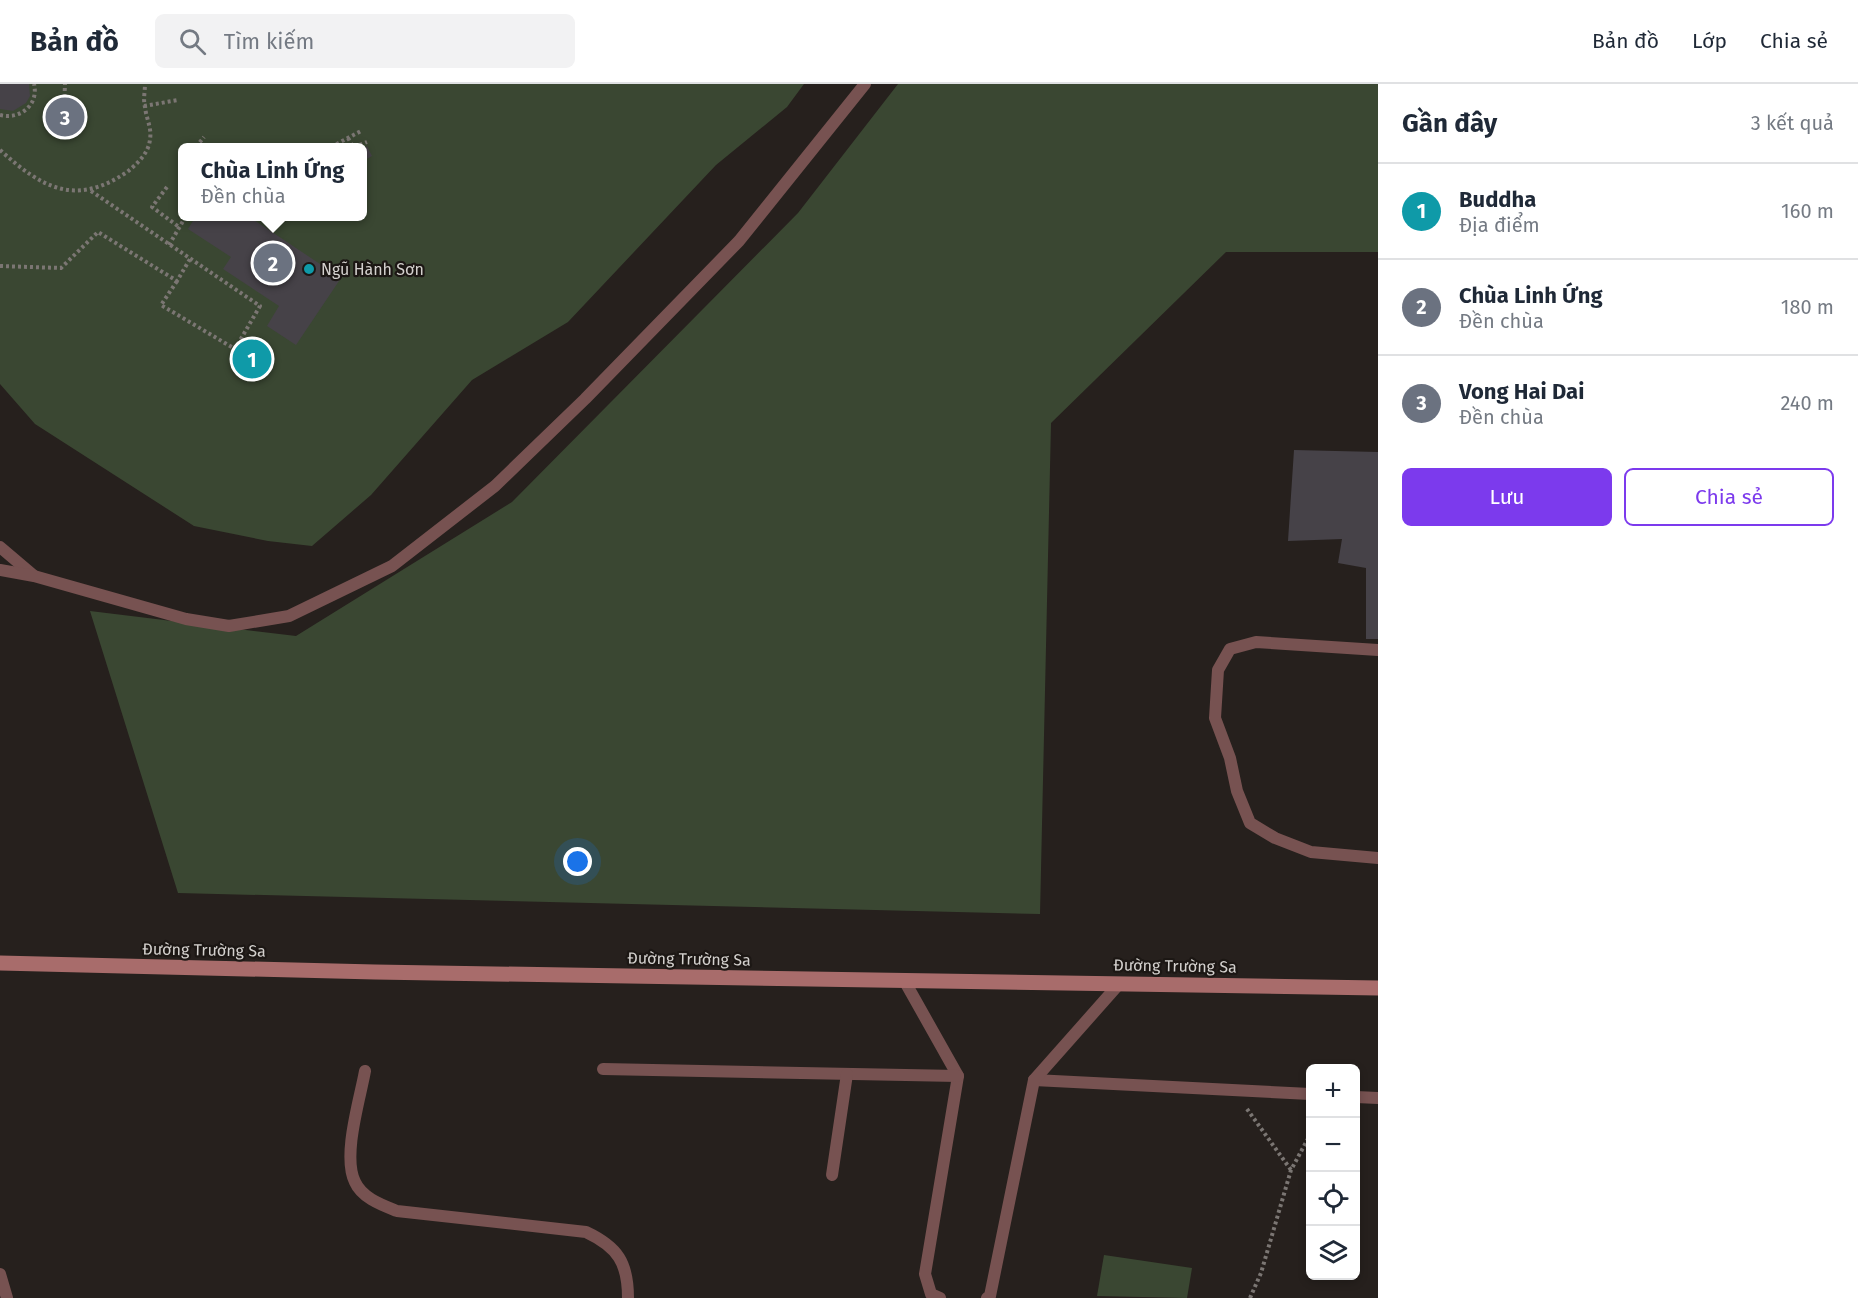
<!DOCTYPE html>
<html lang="vi">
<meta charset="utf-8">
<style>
body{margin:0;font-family:"Fira Sans",sans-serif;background:#f2f2f3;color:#1f2937}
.controls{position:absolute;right:18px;bottom:18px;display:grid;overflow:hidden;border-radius:9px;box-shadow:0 3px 9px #0003}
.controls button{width:54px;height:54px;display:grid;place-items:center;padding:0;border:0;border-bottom:2px solid #e0e1e3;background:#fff;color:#1f2937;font:30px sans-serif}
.you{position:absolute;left:578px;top:778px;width:21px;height:21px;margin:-15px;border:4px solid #fff;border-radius:50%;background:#1a73e8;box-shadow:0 0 0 9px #1a73e833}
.badge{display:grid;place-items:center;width:39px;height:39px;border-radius:50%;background:#7c3aed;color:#fff;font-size:20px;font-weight:700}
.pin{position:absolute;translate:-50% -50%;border:3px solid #fff;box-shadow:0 2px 6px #0006}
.popup{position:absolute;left:178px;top:59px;width:189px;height:78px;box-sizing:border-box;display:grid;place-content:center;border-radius:9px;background:#fff;filter:drop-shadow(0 2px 4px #0005);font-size:20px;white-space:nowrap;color:#747a83}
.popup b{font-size:22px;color:#1f2937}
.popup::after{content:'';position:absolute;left:50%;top:100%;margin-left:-12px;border:12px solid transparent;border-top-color:#fff}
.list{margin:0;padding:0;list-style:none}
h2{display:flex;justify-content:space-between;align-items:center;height:78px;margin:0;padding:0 24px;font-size:26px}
h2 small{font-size:20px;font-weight:400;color:#747a83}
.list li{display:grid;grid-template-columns:39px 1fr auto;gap:18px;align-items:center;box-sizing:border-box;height:96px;padding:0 24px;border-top:2px solid #e0e1e3}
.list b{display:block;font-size:22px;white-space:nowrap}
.list p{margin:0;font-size:20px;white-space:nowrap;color:#747a83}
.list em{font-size:20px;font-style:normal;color:#747a83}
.actions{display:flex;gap:12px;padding:18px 24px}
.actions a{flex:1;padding:14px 0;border:2px solid #7c3aed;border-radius:9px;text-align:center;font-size:21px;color:#7c3aed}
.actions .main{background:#7c3aed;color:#fff}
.icon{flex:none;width:33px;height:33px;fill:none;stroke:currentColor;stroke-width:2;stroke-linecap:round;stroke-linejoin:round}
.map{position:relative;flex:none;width:1378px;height:1214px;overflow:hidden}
header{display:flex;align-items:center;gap:36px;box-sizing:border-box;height:84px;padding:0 30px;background:#fff;border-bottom:2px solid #e0e1e3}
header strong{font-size:28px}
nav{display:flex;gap:33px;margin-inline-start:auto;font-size:21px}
.search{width:420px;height:54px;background:#f2f2f3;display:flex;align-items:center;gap:15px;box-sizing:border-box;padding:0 21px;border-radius:9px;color:#747a83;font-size:22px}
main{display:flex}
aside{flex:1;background:#fff}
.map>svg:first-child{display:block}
.green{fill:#3a4732;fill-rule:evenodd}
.building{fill:#464248}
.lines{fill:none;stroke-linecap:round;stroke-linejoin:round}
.path{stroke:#7b7673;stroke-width:4;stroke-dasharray:3 3;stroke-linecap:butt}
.lane{stroke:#775251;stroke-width:12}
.secondary{stroke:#a86c6b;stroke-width:15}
.culture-dot{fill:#0f9aa8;stroke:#1c1714;stroke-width:2}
.labels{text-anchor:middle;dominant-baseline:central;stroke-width:4.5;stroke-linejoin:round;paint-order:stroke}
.poi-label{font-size:16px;fill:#d4d1ce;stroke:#1c1714;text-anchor:start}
.street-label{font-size:16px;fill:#d4d1ce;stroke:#1c1714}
</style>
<header>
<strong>Bản đồ</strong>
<div class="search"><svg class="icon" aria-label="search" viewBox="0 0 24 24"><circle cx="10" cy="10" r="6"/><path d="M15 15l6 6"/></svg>Tìm kiếm</div>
<nav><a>Bản đồ</a><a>Lớp</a><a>Chia sẻ</a></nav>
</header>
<main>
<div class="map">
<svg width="1378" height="1214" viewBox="0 0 1378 1214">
<rect width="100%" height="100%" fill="#26201d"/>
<g class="green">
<path d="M0,0H804L787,23L716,81L568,238L472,296L371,411L312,462L268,457L194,442L35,340L0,300ZM183,63H363V132H183Z"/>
<polygon points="898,0 1378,0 1378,168 1226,168 1051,339 1040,830 178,809 90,527 296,552 512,418 798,129"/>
<polygon points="1104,1171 1192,1184 1187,1214 1097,1212"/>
</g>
<g class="building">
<polygon points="0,0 29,0 30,12 26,19 13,27 0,25"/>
<polygon points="58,24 74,27 72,42 56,40"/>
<polygon points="367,62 372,72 363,77 363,65"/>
<polygon points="196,132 248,132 341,194 296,261 267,242 279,222 223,185 231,173 188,145"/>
<polygon points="1294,366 1378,368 1378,555 1366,555 1366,484 1338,479 1342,455 1288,457"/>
</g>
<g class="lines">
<g class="path">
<polyline points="144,22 178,16"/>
<polyline points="64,25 65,0"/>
<path d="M0,31C20,36 39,21 34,0"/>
<polyline points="348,54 353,63"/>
<polyline points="196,63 204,53"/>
<polyline points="331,63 361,47"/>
<polyline points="354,63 367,58"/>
<path d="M0,66C42,104 75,123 127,88C137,80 149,69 150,55C152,44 146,34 145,23C143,16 145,7 145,0"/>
<polyline points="167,103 152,123 179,143"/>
<polyline points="91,107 260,222 235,265 161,221 177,197"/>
<polyline points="169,161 186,132"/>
<polyline points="0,182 61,184 98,148 177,197 190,175"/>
<polyline points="1247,1025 1291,1086"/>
<polyline points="1250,1214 1261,1189 1291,1086 1310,1051"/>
</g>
<g class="lane">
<polyline points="0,463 33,491"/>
<polyline points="0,486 34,492 186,535 229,542 289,532 392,482 495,402 585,315 739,157 865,0"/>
<polyline points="1378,566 1256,558 1230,565 1218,586 1215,634 1230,674 1237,707 1250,739 1275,754 1311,768 1378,774"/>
<polyline points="904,896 958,992 925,1190 931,1210 940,1214"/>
<polyline points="603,985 958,992"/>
<path d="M365,987C360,1015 342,1072 355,1098C362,1114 382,1121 397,1127L586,1148C618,1163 628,1179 628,1214"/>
<polyline points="1034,996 1310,1010"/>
<polyline points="1356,1013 1378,1014"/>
<polyline points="832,1091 847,990"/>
<polyline points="0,1190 7,1214"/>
<polyline points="987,1214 990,1212 1034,996 1119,900"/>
</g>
<polyline class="secondary" points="0,879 375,888 1378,904"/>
</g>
<circle class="culture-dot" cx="309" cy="185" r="6"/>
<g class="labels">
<g class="poi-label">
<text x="321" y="185">Ngũ Hành Sơn</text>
</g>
<g class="street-label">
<text transform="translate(204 866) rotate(1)">Đường Trường Sa</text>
<text transform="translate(689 875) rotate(1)">Đường Trường Sa</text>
<text transform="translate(1175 882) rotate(1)">Đường Trường Sa</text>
</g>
</g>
</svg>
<div class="controls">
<button>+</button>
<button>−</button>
<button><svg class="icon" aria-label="locate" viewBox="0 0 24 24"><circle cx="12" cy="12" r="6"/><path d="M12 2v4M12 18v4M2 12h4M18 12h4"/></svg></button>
<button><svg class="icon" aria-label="layers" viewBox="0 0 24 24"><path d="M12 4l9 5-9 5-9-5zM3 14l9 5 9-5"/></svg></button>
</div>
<div class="you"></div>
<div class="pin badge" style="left:252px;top:275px;background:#0f9aa8">1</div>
<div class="pin badge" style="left:273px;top:179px;background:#6b7280">2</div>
<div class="popup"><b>Chùa Linh Ứng</b>Đền chùa</div>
<div class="pin badge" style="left:65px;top:33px;background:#6b7280">3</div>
</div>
<aside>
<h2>Gần đây<small>3 kết quả</small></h2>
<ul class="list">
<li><span class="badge" style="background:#0f9aa8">1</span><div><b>Buddha</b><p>Địa điểm</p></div><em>160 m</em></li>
<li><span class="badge" style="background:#6b7280">2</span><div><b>Chùa Linh Ứng</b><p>Đền chùa</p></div><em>180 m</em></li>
<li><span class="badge" style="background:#6b7280">3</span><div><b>Vong Hai Dai</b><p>Đền chùa</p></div><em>240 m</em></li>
</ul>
<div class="actions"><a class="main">Lưu</a><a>Chia sẻ</a></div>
</aside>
</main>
